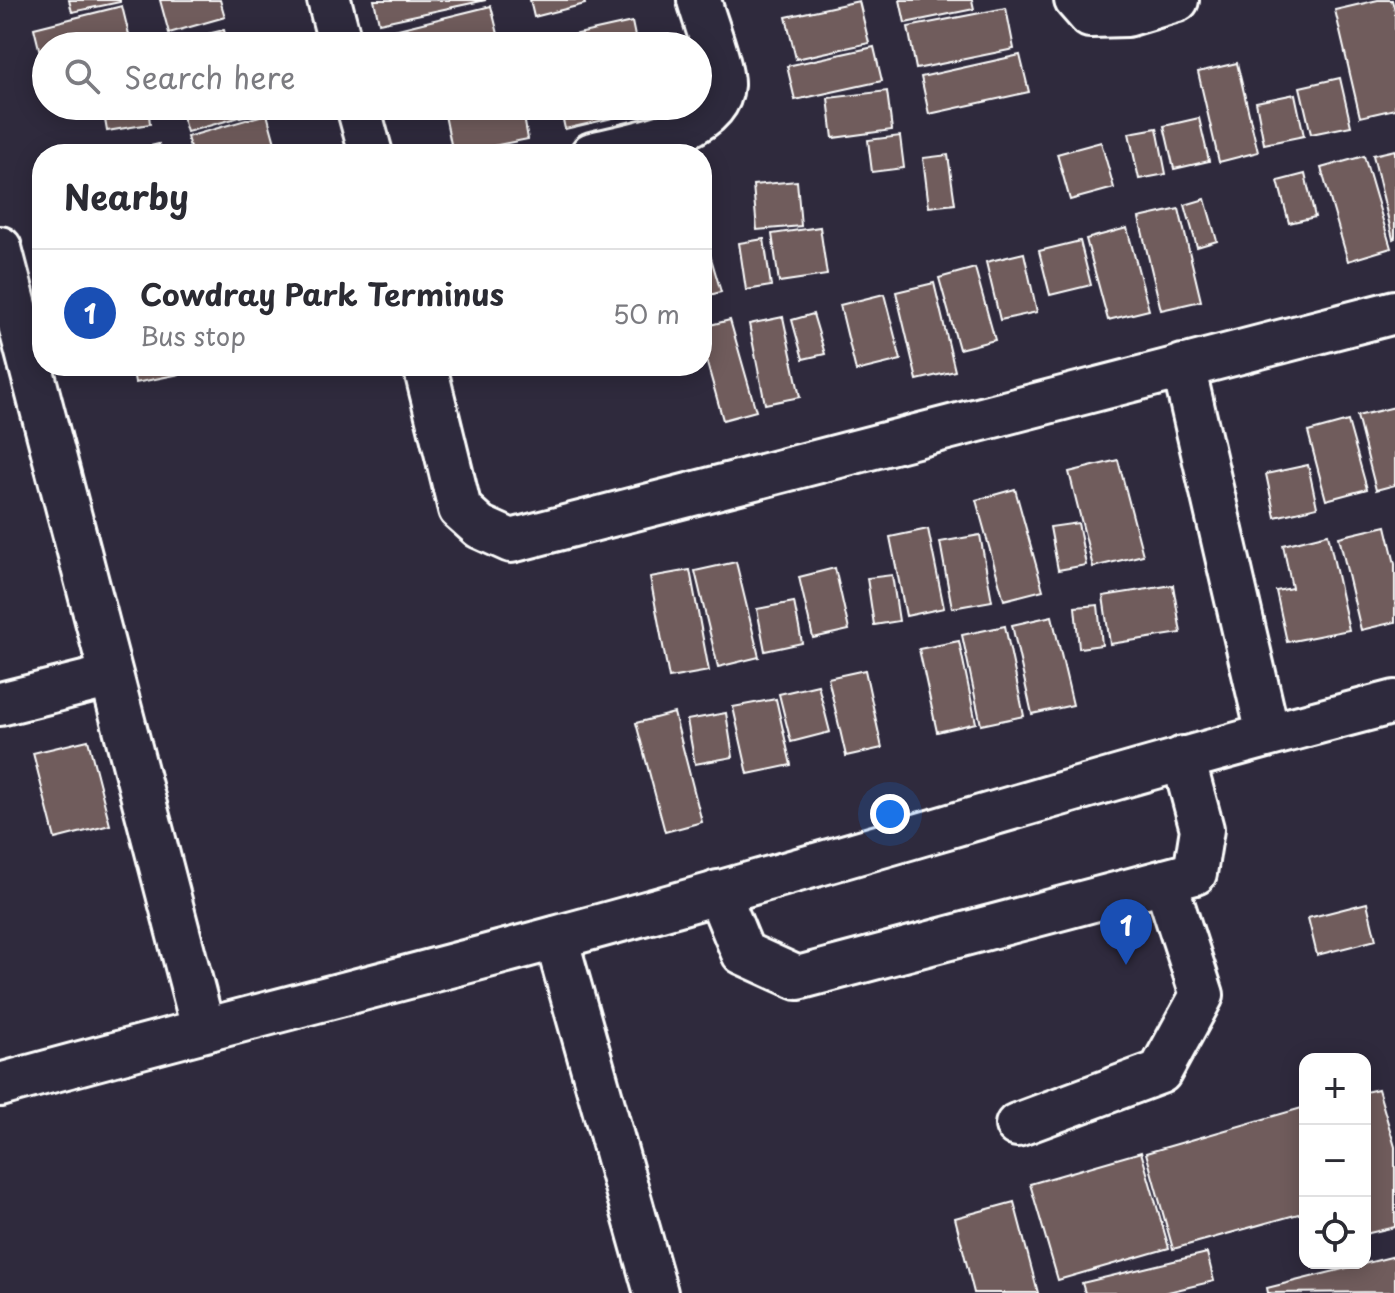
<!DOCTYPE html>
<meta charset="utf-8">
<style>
body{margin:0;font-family:"Playpen Sans",sans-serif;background:#f2f2f3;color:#2b2b33}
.controls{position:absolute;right:24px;bottom:24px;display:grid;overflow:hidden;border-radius:16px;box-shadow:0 4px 20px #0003}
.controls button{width:72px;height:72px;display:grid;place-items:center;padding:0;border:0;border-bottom:2px solid #e1e1e2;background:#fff;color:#2b2b33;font:40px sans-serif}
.you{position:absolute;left:890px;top:814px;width:28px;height:28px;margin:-20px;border:6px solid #fff;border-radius:50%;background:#1a73e8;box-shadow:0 0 0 12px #1a73e833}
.badge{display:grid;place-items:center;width:52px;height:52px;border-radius:50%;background:#8a5d65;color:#fff;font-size:26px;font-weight:700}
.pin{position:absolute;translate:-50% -66px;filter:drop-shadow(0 2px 4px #0008)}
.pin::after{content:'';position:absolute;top:42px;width:28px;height:24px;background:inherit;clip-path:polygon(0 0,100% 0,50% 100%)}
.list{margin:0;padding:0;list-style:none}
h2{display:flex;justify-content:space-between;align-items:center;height:104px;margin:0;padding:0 32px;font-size:34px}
h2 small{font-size:26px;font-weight:400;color:#7c7c81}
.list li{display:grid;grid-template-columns:52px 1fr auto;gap:24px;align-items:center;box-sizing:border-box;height:128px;padding:0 32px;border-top:2px solid #e1e1e2}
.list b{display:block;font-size:30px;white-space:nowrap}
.list p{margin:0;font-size:26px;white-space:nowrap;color:#7c7c81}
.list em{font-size:26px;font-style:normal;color:#7c7c81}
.icon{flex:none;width:44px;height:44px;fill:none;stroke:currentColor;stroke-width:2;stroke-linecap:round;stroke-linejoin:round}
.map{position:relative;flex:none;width:1395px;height:1293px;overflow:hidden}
.search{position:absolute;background:#fff;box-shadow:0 4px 20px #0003;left:32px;top:32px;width:680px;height:88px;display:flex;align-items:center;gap:20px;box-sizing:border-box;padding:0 28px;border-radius:44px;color:#7c7c81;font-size:30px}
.panel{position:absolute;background:#fff;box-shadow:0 4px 20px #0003;left:32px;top:144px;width:680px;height:232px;border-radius:32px}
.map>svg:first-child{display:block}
.building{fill:#6f5c5c;stroke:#fff;stroke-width:2}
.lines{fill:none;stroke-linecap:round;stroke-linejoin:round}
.minor-casing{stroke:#fff;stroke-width:48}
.minor{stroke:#2f2a3d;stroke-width:42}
</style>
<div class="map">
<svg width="1395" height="1293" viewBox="0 0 1395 1293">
<rect width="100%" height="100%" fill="#2f2a3d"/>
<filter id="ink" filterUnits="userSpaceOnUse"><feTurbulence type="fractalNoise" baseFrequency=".0125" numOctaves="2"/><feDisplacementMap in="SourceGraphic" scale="16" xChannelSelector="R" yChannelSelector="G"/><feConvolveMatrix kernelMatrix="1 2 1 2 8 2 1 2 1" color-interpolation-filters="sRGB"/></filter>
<g filter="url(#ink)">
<g class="building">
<polygon points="69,0 120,0 120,2 72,12"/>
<polygon points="160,0 220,0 225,17 169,33"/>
<polygon points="374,0 486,0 379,23"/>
<polygon points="530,0 584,0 585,4 534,17"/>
<polygon points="900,0 972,0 974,9 905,23"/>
<polygon points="1378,0 1392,0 1395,11 1395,109 1360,117 1335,10"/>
<polygon points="859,1 869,43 796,59 786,17"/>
<polygon points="122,6 131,43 46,46 46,64 43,65 34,28"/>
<polygon points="491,6 501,46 394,46 390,31"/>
<polygon points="1006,8 1014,49 916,69 908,27"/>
<polygon points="632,22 637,46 543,46 542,42"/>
<polygon points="224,30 228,46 166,46 166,44"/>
<polygon points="874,47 882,81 795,100 787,66"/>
<polygon points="1020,55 1029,92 929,114 921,77"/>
<polygon points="1237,63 1258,152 1219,162 1198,72"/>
<polygon points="1340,78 1351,126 1311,134 1300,87"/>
<polygon points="887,91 892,130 833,138 828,98"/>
<polygon points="1295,94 1304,136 1264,144 1256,102"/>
<polygon points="117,106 148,106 150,124 107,131 103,108"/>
<polygon points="179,106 257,106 258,112 187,132"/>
<polygon points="490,106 522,106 528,139 453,154 445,115"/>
<polygon points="560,106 646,106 647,110 565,129"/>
<polygon points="267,114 278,154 192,154 187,137"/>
<polygon points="1199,118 1209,161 1174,169 1164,126"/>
<polygon points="1157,128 1166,174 1139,179 1129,133"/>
<polygon points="900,136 904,168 872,172 868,140"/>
<polygon points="1101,142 1114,188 1070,200 1057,154"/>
<polygon points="159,144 162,154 117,154"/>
<polygon points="1395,150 1395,238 1393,239 1373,155"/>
<polygon points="948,155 955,204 929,207 923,158"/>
<polygon points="1364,156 1391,248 1348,261 1321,168"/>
<polygon points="1305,174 1315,217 1289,223 1278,181"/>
<polygon points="797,181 801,226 757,230 753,185"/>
<polygon points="1205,199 1217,241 1197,247 1185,205"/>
<polygon points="1179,209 1201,301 1161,310 1139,218"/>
<polygon points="820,227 827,275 779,282 772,234"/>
<polygon points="1127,228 1149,310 1108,320 1086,239"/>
<polygon points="764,239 771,286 746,290 739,243"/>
<polygon points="1080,241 1091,285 1050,295 1039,251"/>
<polygon points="708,248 721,292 702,297 702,250"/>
<polygon points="1024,253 1037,312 1000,320 986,262"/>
<polygon points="975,268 995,340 959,349 939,278"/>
<polygon points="934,283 955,371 917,380 896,292"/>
<polygon points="884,294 901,360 856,371 840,305"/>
<polygon points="813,314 825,354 803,359 792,320"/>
<polygon points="783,317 800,397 765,404 749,324"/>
<polygon points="730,320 756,411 723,420 702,345 702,327"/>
<polygon points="132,366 210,366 210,368 135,383"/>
<polygon points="1395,407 1395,485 1376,490 1357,416"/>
<polygon points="1348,421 1367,489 1326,500 1308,432"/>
<polygon points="1118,460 1143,555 1093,567 1069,472"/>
<polygon points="1308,465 1317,507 1275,517 1266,474"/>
<polygon points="1015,489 1043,590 1004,600 976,500"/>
<polygon points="1078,523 1086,565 1058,570 1050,527"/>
<polygon points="1386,526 1395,564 1395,622 1361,630 1339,537"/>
<polygon points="928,529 944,608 906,616 890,537"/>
<polygon points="1328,534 1349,630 1287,642 1276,591 1292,588 1283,545"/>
<polygon points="980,535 992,601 952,608 940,542"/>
<polygon points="736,562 759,657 718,667 695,571"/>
<polygon points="835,568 849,630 813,638 799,577"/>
<polygon points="690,570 709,671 669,678 650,577"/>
<polygon points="892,575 899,621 874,625 867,578"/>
<polygon points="1173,585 1181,633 1110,644 1103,596"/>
<polygon points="794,602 802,643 765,651 757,609"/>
<polygon points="1098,605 1102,645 1079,648 1075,607"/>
<polygon points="1052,616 1073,705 1032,714 1012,625"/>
<polygon points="1005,626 1024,716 981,725 962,635"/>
<polygon points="959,641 976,723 937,732 919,649"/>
<polygon points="865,670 882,748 846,756 828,678"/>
<polygon points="818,685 830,732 791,742 779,694"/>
<polygon points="776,699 791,765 748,774 733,707"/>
<polygon points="674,713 702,822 665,832 636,723"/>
<polygon points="726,713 733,757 695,764 687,720"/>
<polygon points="88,740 110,825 55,839 33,753"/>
<polygon points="1367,903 1376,940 1317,955 1308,918"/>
<polygon points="1378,1089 1395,1147 1395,1227 1365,1234 1365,1092"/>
<polygon points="1305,1107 1305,1225 1302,1213 1173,1249 1146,1153"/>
<polygon points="1141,1152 1169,1248 1058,1280 1030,1184"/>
<polygon points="1014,1202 1038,1293 974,1293 955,1218"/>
<polygon points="1207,1253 1214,1281 1164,1293 1085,1293 1082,1283"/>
<polygon points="1395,1256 1395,1292 1268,1293 1267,1288"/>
</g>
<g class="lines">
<defs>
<g id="minor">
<polyline points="329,0 341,46"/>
<polyline points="1076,0 1090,16 1127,15 1177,0"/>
<polyline points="358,106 371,154"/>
<path d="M592,154C629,144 719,133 722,85C723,68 704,19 699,0"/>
<polyline points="0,248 203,1028"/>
<polyline points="425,366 460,509 480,527 511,541 1395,312"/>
<polyline points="1183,366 1268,734"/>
<polyline points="0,704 108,677"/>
<polyline points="718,892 743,953 798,978 1195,873 1202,829 1183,758"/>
<polyline points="556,938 656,1293"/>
<path d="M0,1085C184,1034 370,988 555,938C836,863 1113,774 1395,702"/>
<polyline points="1017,1125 1160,1072 1202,995 1165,881"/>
</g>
</defs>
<use href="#minor" class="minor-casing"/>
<use href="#minor" class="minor"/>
</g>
</g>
</svg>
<div class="controls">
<button>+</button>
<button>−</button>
<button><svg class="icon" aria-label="locate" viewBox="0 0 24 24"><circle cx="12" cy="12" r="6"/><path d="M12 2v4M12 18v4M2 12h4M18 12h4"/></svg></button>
</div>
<div class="you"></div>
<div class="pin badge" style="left:1126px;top:965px;background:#1a4fb4">1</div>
<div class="search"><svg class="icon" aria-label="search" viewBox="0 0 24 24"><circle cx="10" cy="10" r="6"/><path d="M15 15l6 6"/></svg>Search here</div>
<section class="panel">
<h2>Nearby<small></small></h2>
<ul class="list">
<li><span class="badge" style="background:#1a4fb4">1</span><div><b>Cowdray Park Terminus</b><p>Bus stop</p></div><em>50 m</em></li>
</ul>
</section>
</div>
